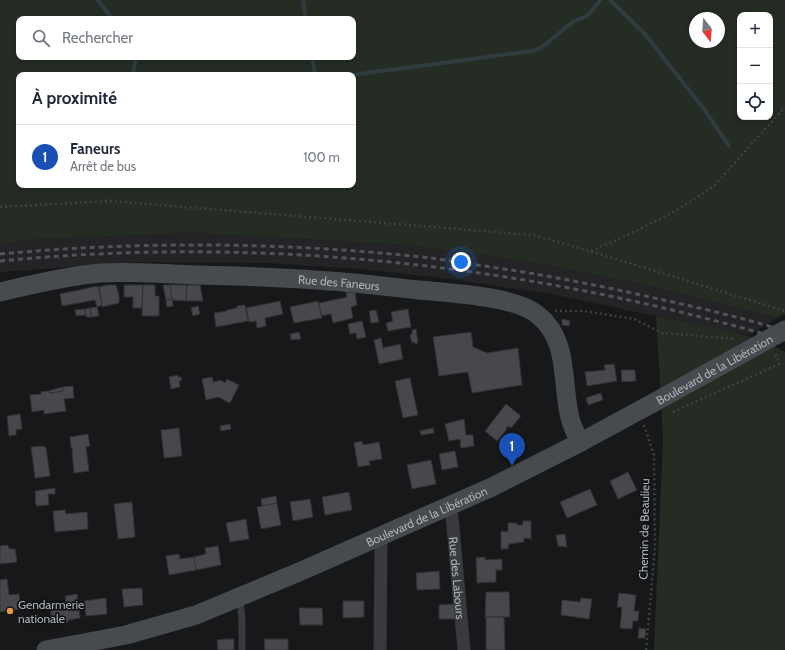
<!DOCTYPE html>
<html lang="fr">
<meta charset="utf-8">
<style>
body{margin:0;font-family:Cabin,sans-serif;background:#f6f6f7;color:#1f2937}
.controls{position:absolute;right:12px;top:12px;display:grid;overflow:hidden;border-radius:8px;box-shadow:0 2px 6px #0003}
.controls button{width:36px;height:36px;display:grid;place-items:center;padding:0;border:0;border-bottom:1px solid #e0e1e3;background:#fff;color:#1f2937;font:20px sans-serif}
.compass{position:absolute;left:689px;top:12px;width:36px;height:36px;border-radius:50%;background:#fff;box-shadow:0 2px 6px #0003;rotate:163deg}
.you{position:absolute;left:461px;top:262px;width:14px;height:14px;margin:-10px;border:3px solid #fff;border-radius:50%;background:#1a73e8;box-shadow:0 0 0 6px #1a73e833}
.badge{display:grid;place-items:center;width:26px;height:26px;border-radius:50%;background:#0b8043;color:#fff;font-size:13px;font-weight:700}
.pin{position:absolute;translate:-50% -33px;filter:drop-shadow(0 1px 2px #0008)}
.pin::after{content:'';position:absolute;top:21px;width:14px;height:12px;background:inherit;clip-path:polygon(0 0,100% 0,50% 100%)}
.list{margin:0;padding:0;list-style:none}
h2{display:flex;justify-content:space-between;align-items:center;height:52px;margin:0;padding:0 16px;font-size:17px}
h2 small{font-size:13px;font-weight:400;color:#747a83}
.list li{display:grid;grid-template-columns:26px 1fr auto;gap:12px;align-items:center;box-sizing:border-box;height:64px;padding:0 16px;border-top:1px solid #e0e1e3}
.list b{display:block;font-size:15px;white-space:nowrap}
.list p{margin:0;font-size:13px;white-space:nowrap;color:#747a83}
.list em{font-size:13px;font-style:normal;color:#747a83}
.icon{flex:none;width:22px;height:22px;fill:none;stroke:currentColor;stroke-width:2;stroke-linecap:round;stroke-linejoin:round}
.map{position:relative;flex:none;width:785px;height:650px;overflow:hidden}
.search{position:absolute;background:#fff;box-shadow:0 2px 6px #0003;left:16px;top:16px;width:340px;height:44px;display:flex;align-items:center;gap:10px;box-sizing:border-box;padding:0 14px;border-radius:8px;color:#747a83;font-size:15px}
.panel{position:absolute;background:#fff;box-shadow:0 2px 6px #0003;left:16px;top:72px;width:340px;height:116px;border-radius:8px}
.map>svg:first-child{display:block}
.built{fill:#242426}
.green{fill:#242c24;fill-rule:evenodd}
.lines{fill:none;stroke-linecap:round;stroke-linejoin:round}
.stream{stroke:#313c41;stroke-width:4}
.building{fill:#47484c;stroke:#323235}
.path{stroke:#3f4145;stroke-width:2.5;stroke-dasharray:2 3;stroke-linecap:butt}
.lane{stroke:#393a3e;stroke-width:7}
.street{stroke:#393a3e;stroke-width:13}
.secondary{stroke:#474a4e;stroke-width:19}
.rail{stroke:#505357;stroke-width:3;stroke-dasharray:5 4;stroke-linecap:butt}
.secondary-bridge{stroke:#474a4e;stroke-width:19}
.poi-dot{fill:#e59744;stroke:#121314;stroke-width:1.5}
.labels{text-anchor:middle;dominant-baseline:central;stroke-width:3.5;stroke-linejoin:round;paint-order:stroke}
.street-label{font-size:12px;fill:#abb1b8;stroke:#121314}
.poi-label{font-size:12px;fill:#abb1b8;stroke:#121314;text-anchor:start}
</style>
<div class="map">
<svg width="785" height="650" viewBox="0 0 785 650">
<rect width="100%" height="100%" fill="#171819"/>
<polygon class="built" points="193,233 408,245 532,262 646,285 777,318 749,335 550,294 451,279 361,269 269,263 139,262 0,272 0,244 41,239"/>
<g class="green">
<path d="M0,0H785V314L777,318L646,285L532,262L408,245L193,233L41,239L0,244ZM740,15H770V117H740ZM695,18H719V42H695ZM19,19H353V57H19ZM19,75H353V185H19Z"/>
<path d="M656,316C698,325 748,330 785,352V650H654L663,438Z"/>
</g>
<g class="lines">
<g class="stream">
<polyline points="98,0 112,19"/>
<polyline points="303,0 306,19"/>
<polyline points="610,0 644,33 704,109 729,146"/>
<polyline points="312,57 315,75"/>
<polyline points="133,75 136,57"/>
<polyline points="352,75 533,51 542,47 574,21 587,16 601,0"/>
</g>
</g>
<g class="building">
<polygon points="107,285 116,285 119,295 119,303 102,307 99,287"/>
<polygon points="124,285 143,285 142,308 133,308 133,297 124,297"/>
<polygon points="143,285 155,285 155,296 159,296 159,316 142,316"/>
<polygon points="163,285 170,285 172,299 166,300"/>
<polygon points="170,285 187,285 186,301 172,300"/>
<polygon points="187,285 200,285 203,301 186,301"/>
<polygon points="98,286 102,305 97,307 95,300 62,306 60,294"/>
<polygon points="346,292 355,293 357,305 351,307 353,318 333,323 331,314 321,316 319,303 347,297"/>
<polygon points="172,299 173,306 167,307 166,300"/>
<polygon points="280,301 283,314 265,318 266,326 257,328 256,321 249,322 246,308"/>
<polygon points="318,301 322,318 294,323 290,307"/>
<polygon points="245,305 248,321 216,327 214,313 227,311 227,310 237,308 237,306"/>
<polygon points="198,306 200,314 193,316 191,308"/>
<polygon points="97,307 99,316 91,317 90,308"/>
<polygon points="90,308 91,317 86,317 85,309"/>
<polygon points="85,309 86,315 76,316 75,310"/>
<polygon points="408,309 411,327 388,331 386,323 393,321 391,312"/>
<polygon points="376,310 379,322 371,323 369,311"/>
<polygon points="562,319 570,321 569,326 562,325"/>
<polygon points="362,321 366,337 357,339 356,333 350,334 348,324"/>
<polygon points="416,329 418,343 415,344 415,342 412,343 410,335 412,334 412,330"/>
<polygon points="299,332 301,339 291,340 290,334"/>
<polygon points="471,332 473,347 487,353 518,348 522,385 472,393 468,372 439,376 433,337"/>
<polygon points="381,338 383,348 400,344 403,359 379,364 374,340"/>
<polygon points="614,364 617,381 587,386 585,372 605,370 604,365"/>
<polygon points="621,370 635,370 636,381 622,382"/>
<polygon points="178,375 178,377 181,377 182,380 179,381 180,387 171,389 169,377"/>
<polygon points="212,377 213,382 221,380 225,383 227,379 239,385 230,403 218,397 206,400 202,379"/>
<polygon points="410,378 418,415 403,418 395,381"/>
<polygon points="73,386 74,398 64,399 66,411 44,414 44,410 32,412 30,395 41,394 41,392 48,391 51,393 63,391 62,387"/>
<polygon points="62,387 63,391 51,393 48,391"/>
<polygon points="601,393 603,400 588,405 586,398"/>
<polygon points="506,404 521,416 511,428 508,426 506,428 507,429 497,441 485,431"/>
<polygon points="20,414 22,429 16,430 16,435 9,436 7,416"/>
<polygon points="464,419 466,435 473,435 474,446 461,448 460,439 449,441 445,424"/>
<polygon points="230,424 231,429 221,431 220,426"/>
<polygon points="179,428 182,456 164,458 161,430"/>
<polygon points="433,428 434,433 421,435 420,431"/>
<polygon points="88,434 90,446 86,447 89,471 74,473 72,453 73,451 71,447 70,437"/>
<polygon points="362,441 363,445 379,442 382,459 369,461 370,465 358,467 354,443"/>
<polygon points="43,446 46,448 50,476 35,478 31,447"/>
<polygon points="455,451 458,467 442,470 439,454"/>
<polygon points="431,460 436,484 412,489 407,465"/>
<polygon points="628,472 637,490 618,499 610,481"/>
<polygon points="55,488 55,494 48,494 49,505 36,506 35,491"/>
<polygon points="590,489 597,505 567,518 560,502"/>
<polygon points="349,492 352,510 325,515 322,497"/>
<polygon points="276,496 277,503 262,506 261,499"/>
<polygon points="310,499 313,517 293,521 290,502"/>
<polygon points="132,502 135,537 118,539 114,504"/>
<polygon points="277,503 281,525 261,529 257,507"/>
<polygon points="65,510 66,514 87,512 88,529 55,532 53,511"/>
<polygon points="246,519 249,539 230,542 226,523"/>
<polygon points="523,521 531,521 531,539 524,538 524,542 509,544 508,549 501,549 501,531 508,532 508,523 517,523 517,525 523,525"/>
<polygon points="565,534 567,547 558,546 556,535"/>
<polygon points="8,545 9,549 15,549 17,562 0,564 0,546"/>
<polygon points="218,546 221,565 196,570 194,557 206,554 205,548"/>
<polygon points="179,554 180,559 194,557 196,570 169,575 166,556"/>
<polygon points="485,557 485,560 502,559 502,570 496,570 496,582 477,583 476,558"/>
<polygon points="439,571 440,589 417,590 416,573"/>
<polygon points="7,579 9,595 19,594 21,609 0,612 0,580"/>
<polygon points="142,588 143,605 124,607 122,589"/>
<polygon points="486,592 509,592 510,617 485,617"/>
<polygon points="619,593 636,595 634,611 639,611 638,621 633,621 632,629 620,628 622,607 617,607"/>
<polygon points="77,594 80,618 68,620 68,622 52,623 50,604 66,602 65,596"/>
<polygon points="106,598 107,614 86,616 84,601"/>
<polygon points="581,598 592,599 589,619 561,615 562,600 580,602"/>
<polygon points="343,601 364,601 364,617 343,618"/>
<polygon points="455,604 455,619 439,619 439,605"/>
<polygon points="299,608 322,608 323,625 300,625"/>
<polygon points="486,617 504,617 505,650 486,650"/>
<polygon points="639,628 646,629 645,638 638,638"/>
<polygon points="225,639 234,639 234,650 218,650 217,640"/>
<polygon points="264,639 288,639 288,650 265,650"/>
</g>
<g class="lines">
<g class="path">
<polyline points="0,207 110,201 533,235 590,251 785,311"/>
<polyline points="591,251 638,230 677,210 714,186 785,107"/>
<polyline points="555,311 584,311 634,319 662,333 736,339"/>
<polyline points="673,412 779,364 777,356 774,354"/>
<polyline points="644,425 654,455 655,548 646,650"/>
</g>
<polyline class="lane" points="240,599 242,621 242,650"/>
<g class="street">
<path id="s1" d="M448,507L452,516L464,650"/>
<polyline points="379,536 381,544 380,650"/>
</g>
<g class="secondary">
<path id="s2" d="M0,292C33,284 67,276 101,273C133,271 165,274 197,275C241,276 286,277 330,281C360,283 389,287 419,290C450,293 515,296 538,315C578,347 554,405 581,442"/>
<path id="s3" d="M46,650L126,635L196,615L299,572L492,487L581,442L653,403"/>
</g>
<g class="rail">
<path d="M0,254C140,241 282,242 422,257C440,259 459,262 477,265C535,273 592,284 650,297C695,307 741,317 785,331"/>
<path d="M0,261C266,235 529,265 785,340"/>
</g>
<path class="secondary-bridge" id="s4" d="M653,403L785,330"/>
</g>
<circle class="poi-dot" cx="10" cy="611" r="4"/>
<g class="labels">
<g class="street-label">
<text stroke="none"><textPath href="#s2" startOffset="341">Rue des Faneurs</textPath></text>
<text stroke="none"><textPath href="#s4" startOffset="70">Boulevard de la Libération</textPath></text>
<text stroke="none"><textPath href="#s3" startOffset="405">Boulevard de la Libération</textPath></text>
<text transform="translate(644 529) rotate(-89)">Chemin de Beaulieu</text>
<text stroke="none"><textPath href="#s1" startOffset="72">Rue des Labours</textPath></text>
</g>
<g class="poi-label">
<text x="18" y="604">Gendarmerie<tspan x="18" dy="14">nationale</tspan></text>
</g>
</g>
</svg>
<div class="controls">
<button>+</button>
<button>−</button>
<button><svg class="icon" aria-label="locate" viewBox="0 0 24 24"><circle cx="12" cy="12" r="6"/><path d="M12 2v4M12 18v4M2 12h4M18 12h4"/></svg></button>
</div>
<svg class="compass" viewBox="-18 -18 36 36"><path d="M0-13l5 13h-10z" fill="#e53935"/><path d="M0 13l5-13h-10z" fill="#747a83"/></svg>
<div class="you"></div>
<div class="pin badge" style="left:512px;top:466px;background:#1a4fb4">1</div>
<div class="search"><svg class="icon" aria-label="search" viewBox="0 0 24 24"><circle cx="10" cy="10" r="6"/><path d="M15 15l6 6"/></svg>Rechercher</div>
<section class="panel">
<h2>À proximité<small></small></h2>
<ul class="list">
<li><span class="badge" style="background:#1a4fb4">1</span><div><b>Faneurs</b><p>Arrêt de bus</p></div><em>100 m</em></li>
</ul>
</section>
</div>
